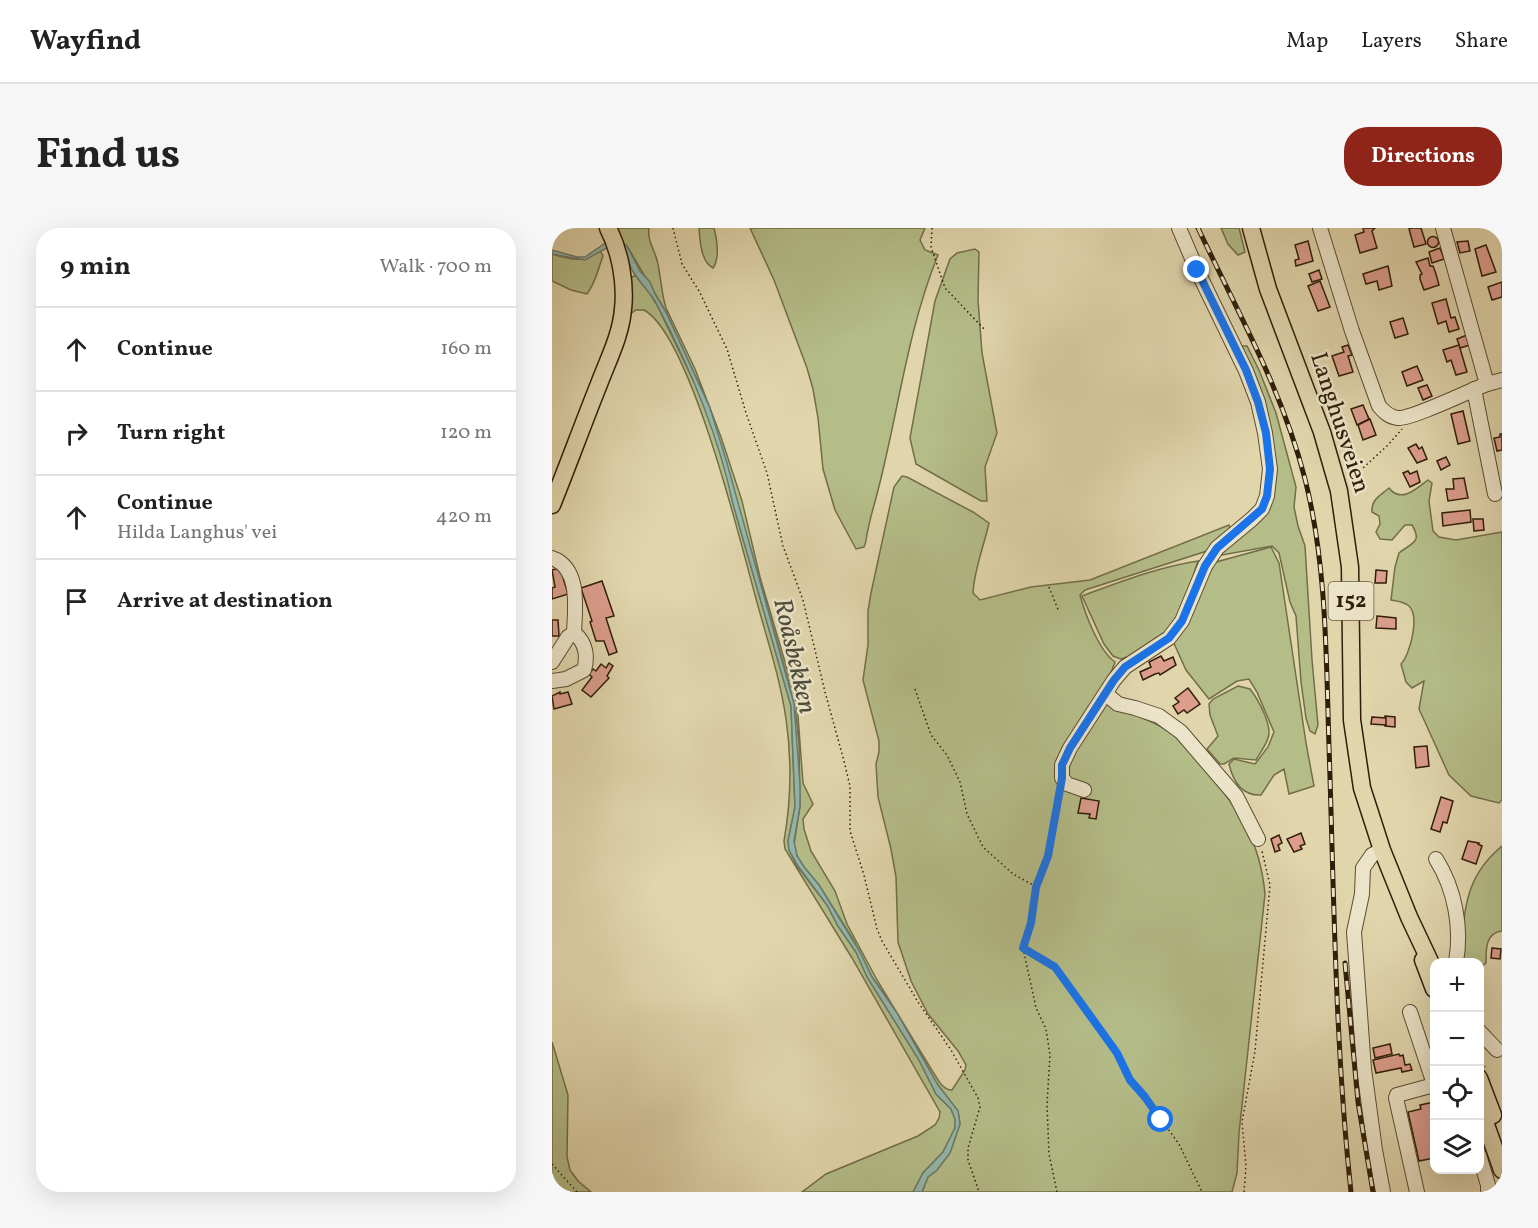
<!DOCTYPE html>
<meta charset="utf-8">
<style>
body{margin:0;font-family:Vollkorn,serif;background:#f6f6f6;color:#222}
.controls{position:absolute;right:18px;bottom:18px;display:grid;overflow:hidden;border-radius:12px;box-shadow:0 6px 24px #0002}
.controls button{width:54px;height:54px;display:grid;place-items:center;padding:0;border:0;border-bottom:2px solid #e0e0e0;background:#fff;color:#222;font:30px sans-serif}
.stop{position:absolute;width:18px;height:18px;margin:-14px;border:4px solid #1a73e8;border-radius:50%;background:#fff}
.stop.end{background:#1a73e8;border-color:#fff;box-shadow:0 2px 6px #0008}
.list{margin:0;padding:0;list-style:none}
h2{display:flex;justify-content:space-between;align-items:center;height:78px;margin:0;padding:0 24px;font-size:26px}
h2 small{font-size:20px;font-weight:400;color:#767676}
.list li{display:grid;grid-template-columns:39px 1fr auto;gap:18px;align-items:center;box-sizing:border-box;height:84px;padding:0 24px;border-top:2px solid #e0e0e0}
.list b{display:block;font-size:22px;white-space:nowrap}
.list p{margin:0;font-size:20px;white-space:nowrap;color:#767676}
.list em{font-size:20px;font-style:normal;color:#767676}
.icon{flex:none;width:33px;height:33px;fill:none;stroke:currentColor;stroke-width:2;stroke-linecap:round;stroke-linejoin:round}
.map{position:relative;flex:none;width:950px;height:964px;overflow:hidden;border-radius:24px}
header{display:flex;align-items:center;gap:36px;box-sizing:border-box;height:84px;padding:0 30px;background:#fff;border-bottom:2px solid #e0e0e0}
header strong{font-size:28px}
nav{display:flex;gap:33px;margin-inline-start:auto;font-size:21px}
.intro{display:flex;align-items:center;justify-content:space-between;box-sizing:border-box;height:144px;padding:0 36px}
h1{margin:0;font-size:42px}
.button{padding:15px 27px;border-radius:24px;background:#8f2418;color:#fff;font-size:21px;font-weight:700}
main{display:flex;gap:36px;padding:0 36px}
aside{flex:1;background:#fff;border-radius:24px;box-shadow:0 6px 24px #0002}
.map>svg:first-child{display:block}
.green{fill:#b4bd88;stroke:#726e48;stroke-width:1.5}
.water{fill:#94b8ad;stroke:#6c7a6b;stroke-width:1.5}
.building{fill:#dc9d8d;stroke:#2f1e08;stroke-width:1.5}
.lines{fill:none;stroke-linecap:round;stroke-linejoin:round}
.minor-casing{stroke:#5c4c31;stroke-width:16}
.major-casing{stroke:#2f1e08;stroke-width:19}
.path{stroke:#2f1e08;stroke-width:1.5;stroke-dasharray:1.5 3;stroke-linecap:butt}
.minor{stroke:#ece4c9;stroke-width:14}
.major{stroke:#e1d5ac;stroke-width:16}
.rail-casing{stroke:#2f1e08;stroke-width:5}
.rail{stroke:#ece4c9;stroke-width:3;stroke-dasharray:9;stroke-linecap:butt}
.route{stroke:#1a73e8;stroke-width:8}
.labels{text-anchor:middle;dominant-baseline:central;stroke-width:5;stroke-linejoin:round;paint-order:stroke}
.shield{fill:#ece4c9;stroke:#685942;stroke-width:1.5}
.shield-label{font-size:22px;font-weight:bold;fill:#2f1e08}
.street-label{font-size:24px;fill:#2f1e08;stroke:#ece4c9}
.water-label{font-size:26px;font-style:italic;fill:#4d4c3a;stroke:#ece4c9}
</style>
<header>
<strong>Wayfind</strong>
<nav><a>Map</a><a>Layers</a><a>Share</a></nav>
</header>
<div class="intro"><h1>Find us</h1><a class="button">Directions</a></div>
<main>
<aside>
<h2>9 min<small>Walk · 700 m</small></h2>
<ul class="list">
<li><svg class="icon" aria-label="ahead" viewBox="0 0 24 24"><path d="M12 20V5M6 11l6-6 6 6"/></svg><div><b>Continue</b></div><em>160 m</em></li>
<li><svg class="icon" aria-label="right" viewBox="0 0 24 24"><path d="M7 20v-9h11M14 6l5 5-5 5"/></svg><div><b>Turn right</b></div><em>120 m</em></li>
<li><svg class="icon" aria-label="ahead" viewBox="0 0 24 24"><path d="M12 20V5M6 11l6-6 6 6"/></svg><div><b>Continue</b><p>Hilda Langhus' vei</p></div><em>420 m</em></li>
<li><svg class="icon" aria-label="arrive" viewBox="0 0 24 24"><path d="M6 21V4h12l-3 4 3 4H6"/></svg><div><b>Arrive at destination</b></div></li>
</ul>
</aside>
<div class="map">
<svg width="950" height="964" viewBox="0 0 950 964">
<rect width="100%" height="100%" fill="#e1d5ac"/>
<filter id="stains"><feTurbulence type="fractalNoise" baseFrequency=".00333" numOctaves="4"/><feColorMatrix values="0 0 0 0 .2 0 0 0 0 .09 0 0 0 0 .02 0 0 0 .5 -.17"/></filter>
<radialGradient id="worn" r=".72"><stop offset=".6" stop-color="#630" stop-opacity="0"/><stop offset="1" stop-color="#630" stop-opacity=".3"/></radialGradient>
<g class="green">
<path d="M63,0H97C95,12 102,21 105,32C109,48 109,64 114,80L143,141L169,209L190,273L208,349L243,468L246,488L251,555L261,576L251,591L252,601L259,623L283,663L295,696L325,752L381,844C386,851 390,862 400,862L413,842L414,837L406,823L376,786L359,753L346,714L344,649L339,621L326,569L324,536L327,524V513L311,452L316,417V383L319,365L342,259L350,248L355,249L421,284L437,295C432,318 422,342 421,365L428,372L479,359L538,352L677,297L678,301L658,322L533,362L528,367C533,386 547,423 563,434L554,458L547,471C553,475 560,480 567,482C584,488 602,493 617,504C630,513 642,528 652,540C687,581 708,612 713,666L687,905L685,945L680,964H370L376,949L385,942L398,925L408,896L406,883L386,857L345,785L320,749L301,711L267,657L252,639L245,628L242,617L248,578L247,517L244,487L237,455L158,180L114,84L75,18L67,13Z"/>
<path d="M147,0H162C165,11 168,30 161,40C149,34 148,13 147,0Z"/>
<path d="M198,0H373L368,12L373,22L386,27C355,103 346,187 325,266C322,278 318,290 316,302C314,308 315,313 312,319L304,321L283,282L271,241L266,190L261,161L255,140L222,52Z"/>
<polygon points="669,0 687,0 693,24 686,27 676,16"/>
<polygon points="423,21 427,24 426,72 430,125 445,205 433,239 435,273 429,273 364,236 358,210 383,73 398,31 405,25"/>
<path d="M48,22L51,28C46,41 44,54 35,66L19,62L0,53V26C18,32 33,35 48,22Z"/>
<path d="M84,47L94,59L105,77L153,177L175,247L181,276L239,478L243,579L236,613L237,622L245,638L275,677L286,698L304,724L315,749L367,832L384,866L399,881L403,891V900L391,924L371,945L361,964H250L274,946L366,908L383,897L387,890L388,884L300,730L233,621L232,613C239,573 240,532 234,491C228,449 214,408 203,367C188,312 138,107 92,82H84L78,86L80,69L78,50Z"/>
<polygon points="691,118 695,118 707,142 724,185 744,259 742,279 746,298 753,318 760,432 766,497 763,506 758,503 754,490 749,454 744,388 738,374 727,325 720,318 670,327 665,324 720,269 689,123"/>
<path d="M876,252L880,255L877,273L881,303L887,309L904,312L950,304V572L947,575L919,568L897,547L867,481L872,453L860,460L854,454L849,436C858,427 868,388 857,378C853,374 845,373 839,372L843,339L847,325C859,315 871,315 860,297H853L840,312L828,311L824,304L828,296L827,288L820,284C819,271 829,267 837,260C849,276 865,260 876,252Z"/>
<path d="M719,319L727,335L754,515L762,558L737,566L732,541L722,547L709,567C690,568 681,553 677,536L682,531L703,536L716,519L722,504L705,464L697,451L685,453L657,471L634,442L620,411L657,336Z"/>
<path d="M646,333L630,382L614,407L581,427L569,431L561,428L552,416L530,368C568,354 606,339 646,333Z"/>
<path d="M686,458L698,461C706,471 721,498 716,510C714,517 708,525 704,532L682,530L672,536H668L655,521L666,508L658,487L657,476L661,471Z"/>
<path d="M950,618V703C933,705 934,722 934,735L928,739L927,734H907C914,686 909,652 950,618Z"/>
<polygon points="0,814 16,867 15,929 18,942 26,953 39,964 0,964"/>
</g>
<path class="water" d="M67,13L75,18L88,43L98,54L103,66L114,84L158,180L175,235L242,476L248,557V578L242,613L245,628L252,639L267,657L308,724L320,749L345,785L386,857L406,883L408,896L398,925L385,942L376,949L370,964H361L371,945L391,924L403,900V891L399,881L384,866L367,832L315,749L304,724L286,698L275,677L246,638L237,622L236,613L243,579L239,478L181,276C166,205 138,139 104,75C97,63 87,54 80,42C76,35 76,27 72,20L58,18L33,32L0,26V22L25,29H33L52,16Z"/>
<g class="building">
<polygon points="811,0 823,0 820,3 825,20 808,25 803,7 812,4"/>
<polygon points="860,0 869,0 874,16 862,19 857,1"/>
<circle cx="881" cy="14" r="5.5"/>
<polygon points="756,13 761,33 744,38 743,32 747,31 743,17"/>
<polygon points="916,13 918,23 908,25 905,14"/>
<polygon points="934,17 944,44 930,48 923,21"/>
<polygon points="888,20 892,31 880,35 877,24"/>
<polygon points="876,30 878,38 881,38 884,46 887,57 872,62 868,51 868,47 870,46 864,34"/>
<polygon points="836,38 840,58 827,62 825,53 814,56 811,46"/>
<polygon points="767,42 770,51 760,54 757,46"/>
<polygon points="768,53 778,79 766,83 756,58"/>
<polygon points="950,54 950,69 940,72 936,59"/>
<polygon points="894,71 899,90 903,89 907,101 897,104 894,93 886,96 880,75"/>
<polygon points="851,90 856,106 843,110 838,94"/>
<polygon points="915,107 918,117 908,120 905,111"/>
<polygon points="796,117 800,127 796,128 801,144 787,148 780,128 792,124 790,119"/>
<polygon points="907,117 915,144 904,147 899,132 895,134 891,122"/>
<polygon points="865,138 871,152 855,158 850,144"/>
<polygon points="875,157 880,168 871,172 866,160"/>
<polygon points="811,177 817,191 805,197 799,181"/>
<polygon points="911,183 918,213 906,216 899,186"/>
<polygon points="818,191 824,207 811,212 806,197"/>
<polygon points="948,206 950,206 950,222 945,223 942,210 948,209"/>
<polygon points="864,216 867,221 870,219 875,231 865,235 856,220"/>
<polygon points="894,229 898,237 889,242 885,233"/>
<polygon points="856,243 858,246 865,243 868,254 858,259 851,245"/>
<polygon points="912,250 916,270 896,273 894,261 902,261 901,251"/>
<polygon points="918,282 919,294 891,298 890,285"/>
<polygon points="921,291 931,291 932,302 922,303"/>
<polygon points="8,340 16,366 0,371 0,360 3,359 0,342"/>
<polygon points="824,342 835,343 834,355 823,355"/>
<polygon points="50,353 62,388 54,390 65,424 57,427 52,413 44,413 38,394 40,393 29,360"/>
<polygon points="825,388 844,390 844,401 824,400"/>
<polygon points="0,392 6,392 7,408 0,408"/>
<polygon points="609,428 612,433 621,429 624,437 608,447 607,445 603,446 591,452 588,444 599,439 597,434"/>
<polygon points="57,435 61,438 55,448 57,450 39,469 30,462 40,449 37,446 41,441 44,443 49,436 54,440"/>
<polygon points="636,460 648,476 635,485 632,482 626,486 621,478 627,474 623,470"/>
<polygon points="8,464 8,466 16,464 20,476 2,481 0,468"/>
<polygon points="833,488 843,489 843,499 833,498"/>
<polygon points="820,489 834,490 834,497 819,496"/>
<polygon points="875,518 877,538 864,540 862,519"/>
<polygon points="889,569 901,573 895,595 891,594 888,604 879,601"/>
<polygon points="529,570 547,573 544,591 537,590 538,586 526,585"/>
<polygon points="749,605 753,616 748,618 750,621 742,624 735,611"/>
<polygon points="727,607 730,615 726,617 728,622 723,624 719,611"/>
<polygon points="916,613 927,615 926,616 930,618 924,636 910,631"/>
<polygon points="940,720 949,721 948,731 939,730"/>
<polygon points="838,816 840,826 823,830 821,820"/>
<polygon points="847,826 848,828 851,827 853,837 858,836 860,842 850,844 849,840 824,845 821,832"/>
<polygon points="882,874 882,930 867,933 856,884 869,881 868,877"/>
</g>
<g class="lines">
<defs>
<g id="minor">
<path d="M768,0L800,103L827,178C832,184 837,189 846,190C860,191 919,162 935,156L891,0"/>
<polyline points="935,156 950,152"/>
<polyline points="922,161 943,266"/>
<path d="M0,330C29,340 23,381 22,405"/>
<polyline points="0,434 16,409 22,405"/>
<path d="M0,453L14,451L32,442C36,429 34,414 22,405"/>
<polyline points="554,466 566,476 583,480 607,488 629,504 684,568 706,611"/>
<polyline points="532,562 515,556 510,550 510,537 518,520 562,452 573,439 617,410 630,393 653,338 665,320 700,291 710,281 715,268 718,241 713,205 706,174 694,143 645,42 627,0"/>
<polyline points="830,622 820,627 811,640 810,666 802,704 812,841 823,922 831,964"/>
<path d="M884,631C903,661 910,700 904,734"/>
<polyline points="858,784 882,856"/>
<polyline points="927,803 945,822"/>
<polyline points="927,927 936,957 936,964"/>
<polyline points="865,964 844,870 845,867 882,857"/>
</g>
<g id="major">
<polyline points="699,0 716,61 770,204 787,263 798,339 800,492 810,560 830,622 857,689 882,742"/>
<path d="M0,277C16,237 31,196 47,156C56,132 69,107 71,81C74,55 68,23 56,0"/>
<polyline points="871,732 882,761"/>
<polyline points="927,850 941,887"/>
<polyline points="927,877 950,942"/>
</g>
</defs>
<use href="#minor" class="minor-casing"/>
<use href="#major" class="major-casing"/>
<g class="path">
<polyline points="121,0 130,36 147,63 175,121 194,185 215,245 231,318 251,372 273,464 292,533 298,558 298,603 312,647 325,701 330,713 366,774 399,822 426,870 428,879 416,920 416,932 427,964"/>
<polyline points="380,0 379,19 393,60 433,102"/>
<polyline points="798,252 836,217 850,201"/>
<polyline points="497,359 507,384"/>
<polyline points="363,461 379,507 395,527 408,554 415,586 431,619 461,646 483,658"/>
<polyline points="473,721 503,739 545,797 565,825 578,852 593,869 627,916 650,964"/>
<polyline points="927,826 933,839"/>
<polyline points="0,936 25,964"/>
<polyline points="505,964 497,926 495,876 498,827 494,801 484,780 471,720 479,695 484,659 496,628 506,565"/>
<polyline points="692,964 694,938 690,894 703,823 718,657 710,623"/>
</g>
<use href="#minor" class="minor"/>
<use href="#major" class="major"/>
<defs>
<g id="rail">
<path d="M646,0C685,83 730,161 753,251C775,338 774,429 777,518C782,666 783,816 799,964"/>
<polyline points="793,735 806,874 821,964"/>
</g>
</defs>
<use href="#rail" class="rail-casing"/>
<use href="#rail" class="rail"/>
</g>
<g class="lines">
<polyline class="route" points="609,892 593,869 578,852 565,825 503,739 471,720 479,695 484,659 496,628 510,550 510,537 518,520 562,452 573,439 617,410 630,393 653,338 665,320 710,281 715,268 718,241 714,205 706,174 694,142 645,42"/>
</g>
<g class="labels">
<rect class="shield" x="776.5" y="354" width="45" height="38" rx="4.5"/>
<g class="shield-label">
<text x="799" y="373">152</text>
</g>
<g class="street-label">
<text transform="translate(787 195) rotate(72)">Langhusveien</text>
</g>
<g class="water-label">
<text transform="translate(242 428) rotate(77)">Roåsbekken</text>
</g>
</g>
<rect width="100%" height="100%" filter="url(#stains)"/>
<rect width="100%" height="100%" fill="url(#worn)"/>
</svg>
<div class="controls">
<button>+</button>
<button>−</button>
<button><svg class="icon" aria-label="locate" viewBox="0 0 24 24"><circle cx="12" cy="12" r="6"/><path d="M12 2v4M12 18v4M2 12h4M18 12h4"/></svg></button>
<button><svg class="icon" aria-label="layers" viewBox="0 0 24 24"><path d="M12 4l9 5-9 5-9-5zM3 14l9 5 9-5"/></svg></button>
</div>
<div class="stop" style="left:609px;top:892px"></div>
<div class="stop end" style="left:645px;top:42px"></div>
</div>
</main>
